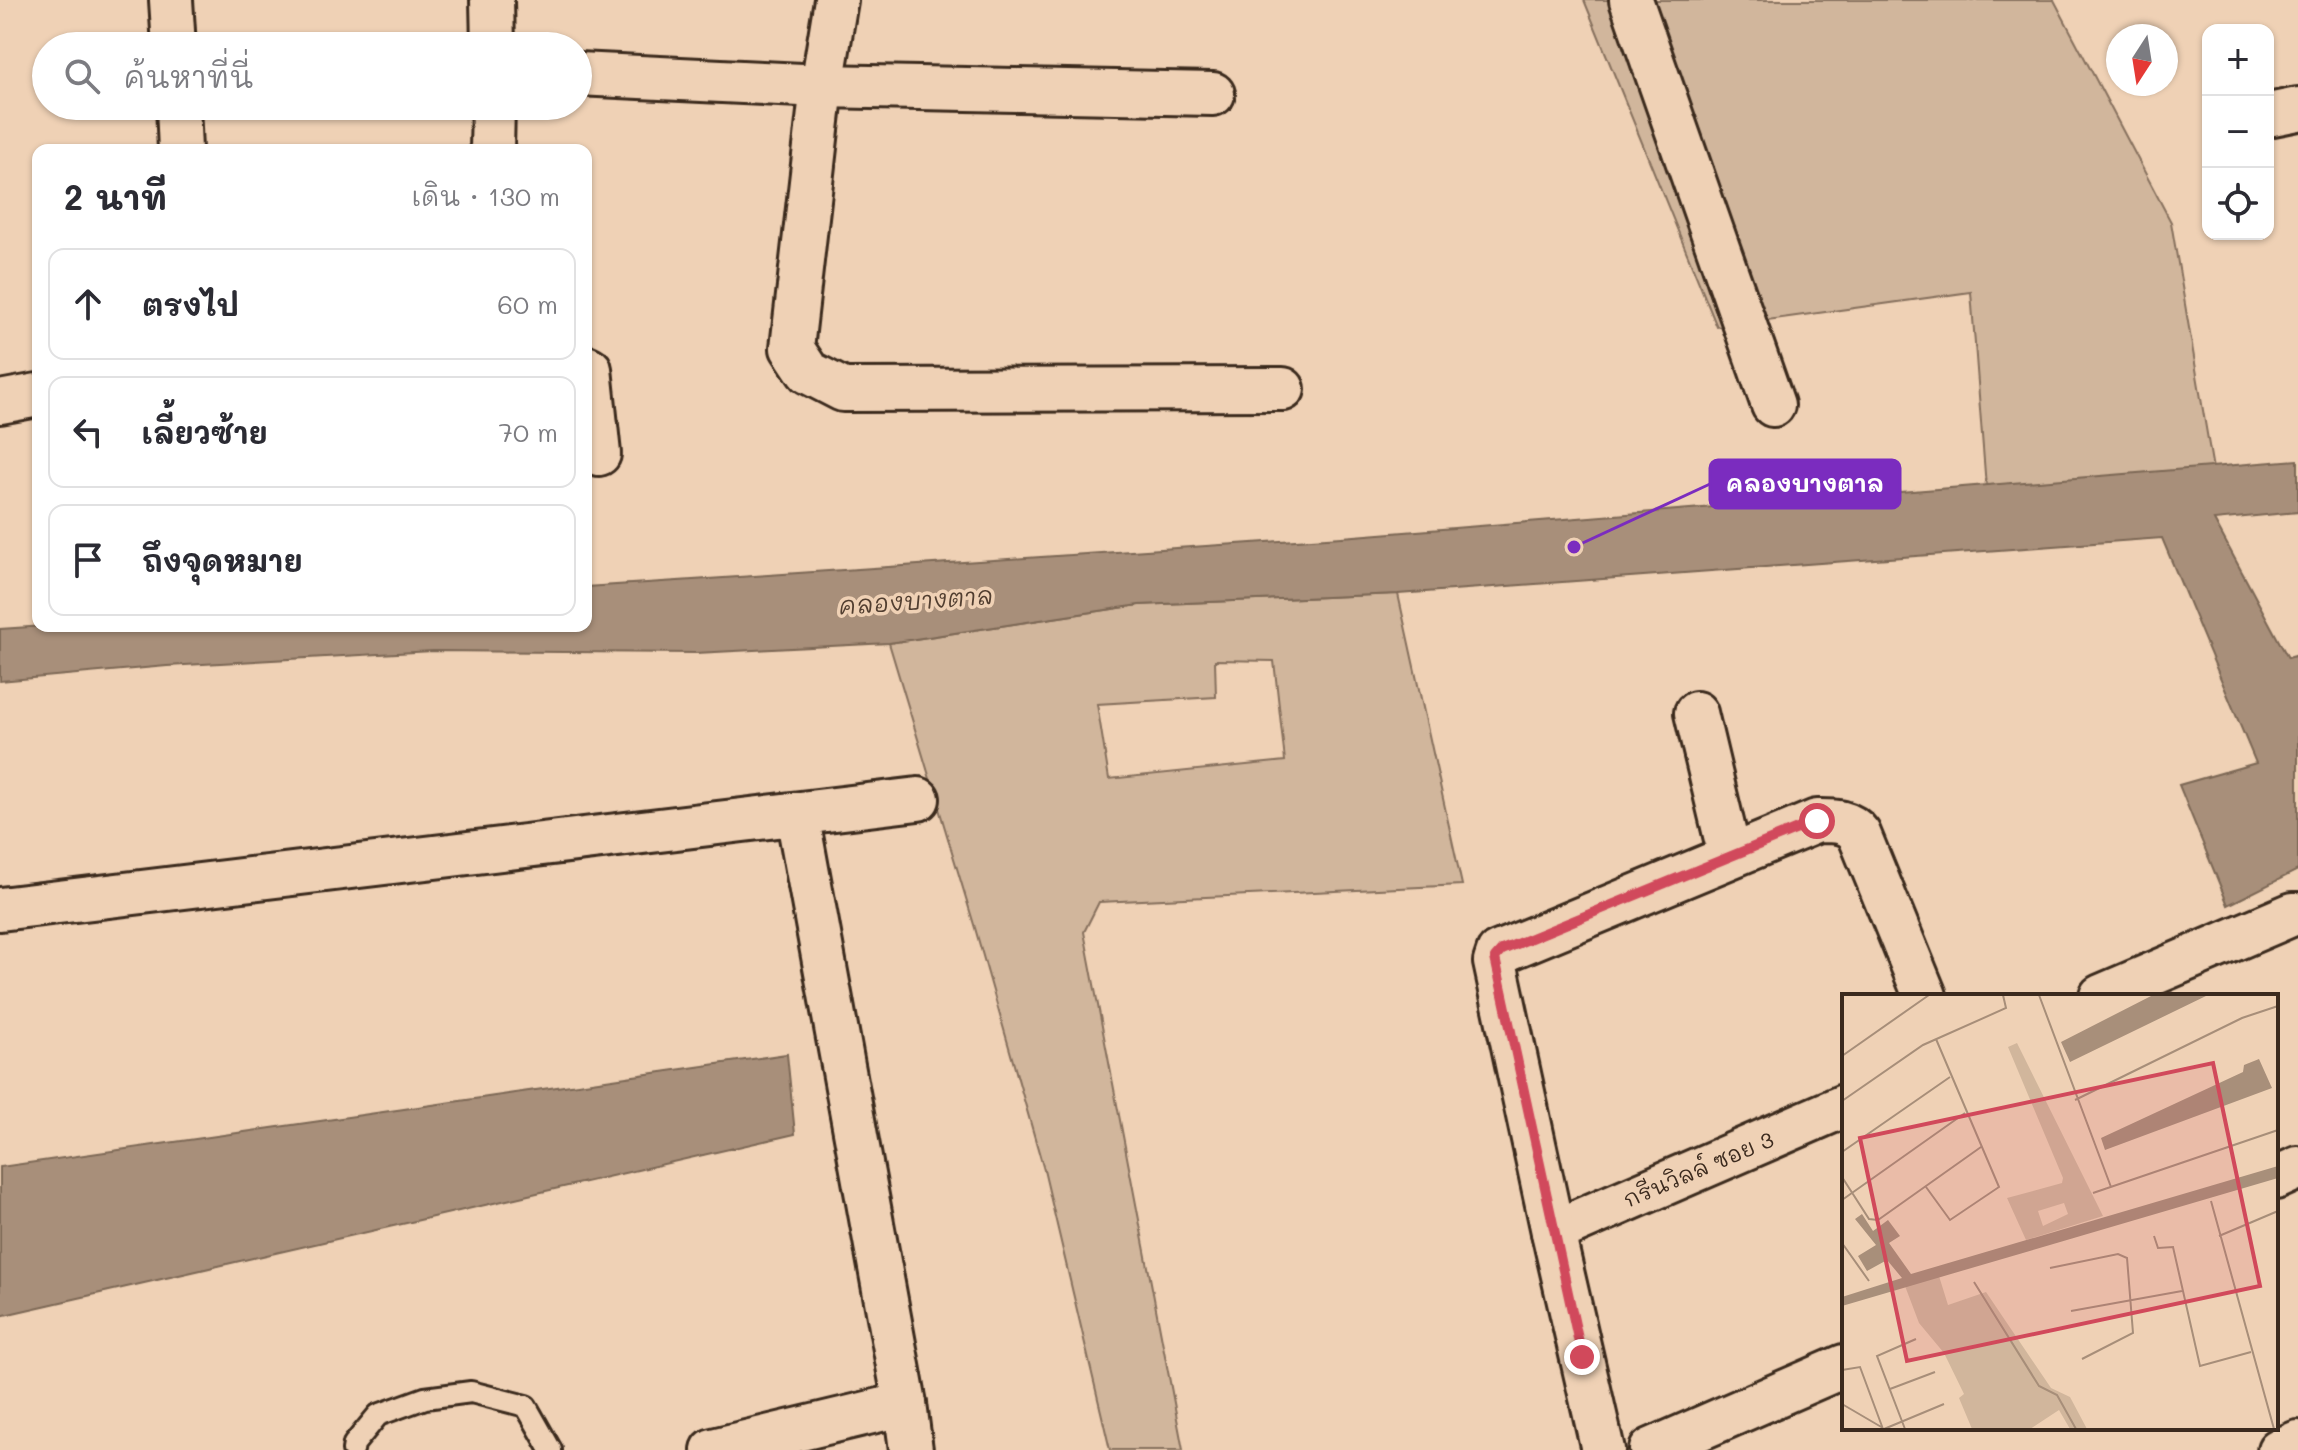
<!DOCTYPE html>
<html lang="th">
<meta charset="utf-8">
<style>
body{margin:0;font-family:Mali,"Playpen Sans Thai",sans-serif;background:#f7f7f7;color:#2b2b33}
.controls{position:absolute;right:24px;top:24px;display:grid;overflow:hidden;border-radius:16px;box-shadow:0 2px 6px #0004}
.controls button{width:72px;height:72px;display:grid;place-items:center;padding:0;border:0;border-bottom:2px solid #e1e1e2;background:#fff;color:#2b2b33;font:40px sans-serif}
.compass{position:absolute;left:2106px;top:24px;width:72px;height:72px;border-radius:50%;background:#fff;box-shadow:0 2px 6px #0004;rotate:192deg}
.stop{position:absolute;width:24px;height:24px;margin:-18px;border:6px solid #d1495b;border-radius:50%;background:#fff}
.stop.end{background:#d1495b;border-color:#fff;box-shadow:0 2px 8px #0008}
.list{margin:0;padding:0;list-style:none}
h2{display:flex;justify-content:space-between;align-items:center;height:104px;margin:0;padding:0 32px;font-size:34px}
h2 small{font-size:26px;font-weight:400;color:#7c7c81}
.list li{display:grid;grid-template-columns:52px 1fr auto;gap:24px;align-items:center;box-sizing:border-box;height:112px;margin:0 16px 16px;padding:0 16px;border:2px solid #e1e1e2;border-radius:16px}
.list b{display:block;font-size:30px;white-space:nowrap}
.list em{font-size:26px;font-style:normal;color:#7c7c81}
.icon{flex:none;width:44px;height:44px;fill:none;stroke:currentColor;stroke-width:2;stroke-linecap:round;stroke-linejoin:round}
.map{position:relative;flex:none;width:2298px;height:1450px;overflow:hidden}
.search{position:absolute;background:#fff;box-shadow:0 2px 6px #0004;left:32px;top:32px;width:560px;height:88px;display:flex;align-items:center;gap:20px;box-sizing:border-box;padding:0 28px;border-radius:44px;color:#7c7c81;font-size:30px}
.panel{position:absolute;background:#fff;box-shadow:0 2px 6px #0004;left:32px;top:144px;width:560px;height:488px;border-radius:16px}
.map>svg:first-child{display:block}
.green{fill:#d1b69c;stroke:#86705d;stroke-width:2;fill-rule:evenodd}
.water{fill:#a88f7a;stroke:#7c6755;stroke-width:2}
.lines{fill:none;stroke-linecap:round;stroke-linejoin:round}
.lane-casing{stroke:#3b2a1e;stroke-width:26}
.street-casing{stroke:#3b2a1e;stroke-width:48}
.lane{stroke:#efd1b5;stroke-width:20}
.street{stroke:#efd1b5;stroke-width:42}
.route{stroke:#d1495b;stroke-width:10}
.labels{text-anchor:middle;dominant-baseline:central;stroke-width:7;stroke-linejoin:round;paint-order:stroke}
.street-label{font-size:22px;fill:#3b2a1e;stroke:#efd1b5}
.water-label{font-size:24px;font-style:italic;fill:#513e30;stroke:#efd1b5}
.inset-road{fill:none;stroke:#a78e79;stroke-width:2}
.view{fill:#d1495b;fill-opacity:0.15;stroke:#d1495b;stroke-width:4}
.inset-edge{fill:none;stroke:#3b2a1e;stroke-width:4}
.leader{fill:none;stroke:#7b2cbf;stroke-width:3}
.callout-dot{fill:#7b2cbf;stroke:#efd1b5;stroke-width:3}
.callout{fill:#7b2cbf;stroke:#7b2cbf;stroke-width:3}
.callout-label{font-size:24px;text-anchor:middle;font-weight:bold;fill:#fff}
</style>
<div class="map">
<svg width="2298" height="1450" viewBox="0 0 2298 1450">
<rect width="100%" height="100%" fill="#efd1b5"/>
<filter id="ink" filterUnits="userSpaceOnUse"><feTurbulence type="fractalNoise" baseFrequency=".0125" numOctaves="2"/><feDisplacementMap in="SourceGraphic" scale="16" xChannelSelector="R" yChannelSelector="G"/><feConvolveMatrix kernelMatrix="1 2 1 2 8 2 1 2 1" color-interpolation-filters="sRGB"/></filter>
<g filter="url(#ink)">
<g class="green">
<polygon points="1584,0 2054,0 2171,222 2213,469 1986,487 1971,292 1717,327"/>
<path d="M1398,594L1462,885L1099,902L1084,932L1183,1450H1110L1044,1170L975,928L889,643L1139,605ZM1215,660L1274,661L1285,761L1109,779L1097,704L1216,697Z"/>
</g>
<g class="water">
<polygon points="2298,460 2298,512 2214,520 2288,658 2298,655 2298,870 2228,905 2179,785 2256,763 2162,538 1398,594 1139,605 889,643 696,653 433,651 167,666 0,681 0,629 45,626 586,626 586,587 1342,537"/>
<polygon points="787,1054 795,1134 0,1316 0,1167"/>
</g>
<g class="lines">
<defs>
<polyline id="lane" points="353,1450 354,1444 378,1415 425,1398 471,1392 526,1406 551,1450"/>
<g id="street">
<polyline points="171,0 174,46"/>
<polyline points="492,0 493,46"/>
<polyline points="836,0 822,86 792,348 808,372 843,390 1283,389"/>
<polyline points="1631,0 1773,405"/>
<polyline points="578,74 822,86 1213,94"/>
<polyline points="178,106 180,150"/>
<polyline points="2268,115 2298,109"/>
<polyline points="492,150 493,106"/>
<polyline points="586,367 590,369 599,454"/>
<polyline points="0,402 38,395"/>
<polyline points="1696,713 1730,856"/>
<polyline points="797,814 905,1404 911,1450"/>
<polyline points="0,909 918,799"/>
<polyline points="2101,996 2293,914 2298,914"/>
<polyline points="2276,1178 2298,1168"/>
<polyline points="1553,1232 1844,1106"/>
<polyline points="713,1450 905,1404"/>
<path d="M1603,1450L1553,1232L1495,962L1498,953L1817,821C1833,821 1849,820 1859,834L1925,996"/>
<polyline points="1651,1450 1844,1366"/>
<polyline points="2279,1450 2298,1442"/>
</g>
</defs>
<use href="#lane" class="lane-casing"/>
<use href="#street" class="street-casing"/>
<use href="#lane" class="lane"/>
<use href="#street" class="street"/>
</g>
</g>
<g class="lines" filter="url(#ink)">
<polyline class="route" points="1582,1357 1495,958 1502,950 1817,821"/>
</g>
<g class="labels">
<g class="street-label">
<text transform="translate(1698 1169) rotate(-23)">กรีนวิลล์ ซอย 3</text>
</g>
<g class="water-label">
<text transform="translate(916 600) rotate(-4)">คลองบางตาล</text>
</g>
</g>
<g transform="translate(1842 994)">
<rect width="436" height="436" fill="#efd1b5"/>
<path d="M175,49L261,222L184,246L165,204L220,189L221,184L166,53ZM222,209L226,220L201,232L196,217ZM97,282L106,311L144,298L209,394L228,403L245,435H228L217,416L188,435H130L117,404L122,400L102,359L77,329L63,292Z" fill="#d1b69c" fill-rule="evenodd"/>
<path d="M311,1H366L228,68L219,48ZM417,65L430,94L263,156L259,144L401,78L402,71ZM436,172V184L0,312V303L60,284L45,266L25,277L16,262L34,251L13,225L20,220L31,237L46,226L58,242L47,249L69,280Z" fill="#a88f7a"/>
<path class="inset-road" d="M197,1L269,193M0,62L87,1M233,106L400,24L436,12M0,107L81,51L164,14L161,1M0,158L108,83M0,183L27,225L36,226L139,153M84,193L108,226L157,193L94,45M251,199L436,136M0,206L123,119M369,207L432,435M312,242L316,254L331,253L358,372L409,358M377,242L436,217M0,249L27,287M208,274L276,260L285,264L291,339L240,365M132,288L197,392L215,401L234,435M229,317L340,297M0,376L18,373L41,435M48,395L93,378M0,410L41,434M42,435L102,410M63,435L35,362L74,345"/>
<path class="view" d="M371,69L418,292L65,367L18,144Z"/>
<rect width="436" height="436" class="inset-edge"/>
</g>
<path class="leader" d="M1574 547L1710 484"/>
<circle class="callout-dot" cx="1574" cy="547" r="8"/>
<rect class="callout" x="1710" y="460" width="190" height="48" rx="8"/>
<g class="callout-label">
<text x="1805" y="492">คลองบางตาล</text>
</g>
</svg>
<div class="controls">
<button>+</button>
<button>−</button>
<button><svg class="icon" aria-label="locate" viewBox="0 0 24 24"><circle cx="12" cy="12" r="6"/><path d="M12 2v4M12 18v4M2 12h4M18 12h4"/></svg></button>
</div>
<svg class="compass" viewBox="-18 -18 36 36"><path d="M0-13l5 13h-10z" fill="#e53935"/><path d="M0 13l5-13h-10z" fill="#7c7c81"/></svg>
<div class="stop" style="left:1817px;top:821px"></div>
<div class="stop end" style="left:1582px;top:1357px"></div>
<div class="search"><svg class="icon" aria-label="search" viewBox="0 0 24 24"><circle cx="10" cy="10" r="6"/><path d="M15 15l6 6"/></svg>ค้นหาที่นี่</div>
<section class="panel">
<h2>2 นาที<small>เดิน · 130 m</small></h2>
<ul class="list">
<li><svg class="icon" aria-label="ahead" viewBox="0 0 24 24"><path d="M12 20V5M6 11l6-6 6 6"/></svg><div><b>ตรงไป</b></div><em>60 m</em></li>
<li><svg class="icon" aria-label="left" viewBox="0 0 24 24"><path d="M17 20v-9H6M10 6l-5 5 5 5"/></svg><div><b>เลี้ยวซ้าย</b></div><em>70 m</em></li>
<li><svg class="icon" aria-label="arrive" viewBox="0 0 24 24"><path d="M6 21V4h12l-3 4 3 4H6"/></svg><div><b>ถึงจุดหมาย</b></div></li>
</ul>
</section>
</div>
